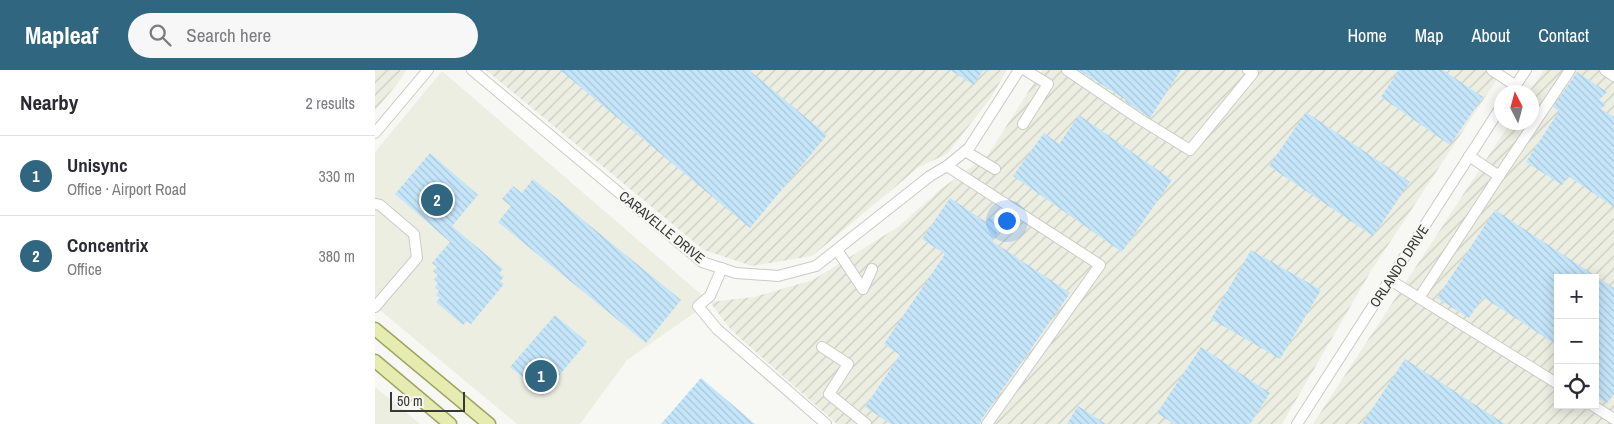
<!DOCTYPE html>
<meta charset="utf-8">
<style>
body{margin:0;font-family:"Archivo Narrow",sans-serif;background:#f7f7f7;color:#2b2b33}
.controls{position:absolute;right:15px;bottom:15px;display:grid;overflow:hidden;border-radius:0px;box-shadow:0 2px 12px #0003}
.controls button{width:45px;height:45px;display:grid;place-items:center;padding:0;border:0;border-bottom:1px solid #e1e1e2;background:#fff;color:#2b2b33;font:25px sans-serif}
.compass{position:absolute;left:1119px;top:15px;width:45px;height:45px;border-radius:50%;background:#fff;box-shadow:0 2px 12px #0003;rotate:354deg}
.scale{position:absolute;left:15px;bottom:12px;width:75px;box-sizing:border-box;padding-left:5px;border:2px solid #373735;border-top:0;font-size:14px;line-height:18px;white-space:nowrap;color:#373735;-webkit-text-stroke:4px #f7f8f3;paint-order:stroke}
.you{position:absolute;left:631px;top:150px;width:18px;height:18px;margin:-12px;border:4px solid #fff;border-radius:50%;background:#1a73e8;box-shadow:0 0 0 8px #1a73e833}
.badge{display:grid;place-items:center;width:32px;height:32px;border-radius:50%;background:#316681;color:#fff;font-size:16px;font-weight:700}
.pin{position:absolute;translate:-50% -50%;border:2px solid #fff;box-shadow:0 1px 5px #0006}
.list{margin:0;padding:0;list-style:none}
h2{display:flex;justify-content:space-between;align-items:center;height:65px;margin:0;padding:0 20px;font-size:21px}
h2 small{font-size:16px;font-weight:400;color:#7c7c81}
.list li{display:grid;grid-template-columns:32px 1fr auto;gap:15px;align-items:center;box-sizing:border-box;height:80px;padding:0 20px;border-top:1px solid #e1e1e2}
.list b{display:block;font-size:19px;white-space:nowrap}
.list p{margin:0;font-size:16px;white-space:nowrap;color:#7c7c81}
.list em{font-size:16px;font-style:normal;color:#7c7c81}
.icon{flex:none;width:28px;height:28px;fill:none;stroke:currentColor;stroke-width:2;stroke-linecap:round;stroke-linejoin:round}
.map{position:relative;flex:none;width:1239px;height:354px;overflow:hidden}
header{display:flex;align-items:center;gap:30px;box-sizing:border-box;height:70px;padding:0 25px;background:#316681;color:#fff}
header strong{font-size:24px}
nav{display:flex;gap:28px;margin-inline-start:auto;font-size:18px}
.search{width:350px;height:45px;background:#f7f7f7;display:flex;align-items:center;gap:12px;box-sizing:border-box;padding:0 18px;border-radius:28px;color:#7c7c81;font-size:19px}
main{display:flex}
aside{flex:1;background:#fff}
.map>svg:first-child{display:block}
.built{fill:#eceee2}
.industrial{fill:url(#industrial-furrows);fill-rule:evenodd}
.building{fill:url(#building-back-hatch)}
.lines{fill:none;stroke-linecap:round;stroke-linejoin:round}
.minor-casing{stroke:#cbcbc7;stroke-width:12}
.major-casing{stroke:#9ea462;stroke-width:15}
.minor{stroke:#fff;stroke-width:10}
.major{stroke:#e6ecb0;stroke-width:12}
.labels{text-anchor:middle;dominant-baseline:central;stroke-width:4.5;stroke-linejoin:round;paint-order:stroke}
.street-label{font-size:14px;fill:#373735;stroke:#f7f8f3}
</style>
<header>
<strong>Mapleaf</strong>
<div class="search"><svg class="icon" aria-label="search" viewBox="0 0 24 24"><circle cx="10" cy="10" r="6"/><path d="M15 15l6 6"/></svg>Search here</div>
<nav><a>Home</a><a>Map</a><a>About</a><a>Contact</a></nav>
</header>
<main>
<aside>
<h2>Nearby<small>2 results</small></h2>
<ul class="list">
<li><span class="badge">1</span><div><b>Unisync</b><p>Office · Airport Road</p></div><em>330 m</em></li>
<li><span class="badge">2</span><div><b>Concentrix</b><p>Office</p></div><em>380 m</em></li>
</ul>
</aside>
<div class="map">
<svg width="1239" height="354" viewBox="0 0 1239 354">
<defs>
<pattern id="industrial-furrows" width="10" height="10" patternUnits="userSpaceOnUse" patternTransform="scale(1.25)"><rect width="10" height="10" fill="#eceee2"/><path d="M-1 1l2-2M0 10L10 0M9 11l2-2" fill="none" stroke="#cbcdc2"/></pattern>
<pattern id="building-back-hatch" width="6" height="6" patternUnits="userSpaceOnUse" patternTransform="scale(1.25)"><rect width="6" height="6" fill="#c5e6fa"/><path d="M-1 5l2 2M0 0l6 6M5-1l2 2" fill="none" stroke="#aac6d7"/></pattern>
</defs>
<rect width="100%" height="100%" fill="#f7f8f3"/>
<g class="built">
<polygon points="67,1 335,232 252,290 205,354 142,354 0,236 0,82"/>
<polygon points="0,317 45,354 0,354"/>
</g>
<g class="industrial">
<polygon points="0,0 31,0 26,9 0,41"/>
<polygon points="111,0 632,0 615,29 572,84 544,97 437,186 377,196 329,180"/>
<polygon points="667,0 1128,0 996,201 907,354 462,354 356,260 335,232 379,227 438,210 523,157 566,119 613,85"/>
<path d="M1169,0H1239V354H938L1135,53L1156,52V22H1154ZM1183,208H1220V335H1183Z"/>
</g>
<g class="building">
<polygon points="185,0 374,0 452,65 375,158"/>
<polygon points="575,0 608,0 599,15"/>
<polygon points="704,0 806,0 775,48 750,31 751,30"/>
<polygon points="1024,0 1068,0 1108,27 1075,75 1006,27"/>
<polygon points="1202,2 1232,22 1224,30 1231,34 1226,39 1239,47 1239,137 1193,106 1187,115 1151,92 1184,41 1178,37"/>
<polygon points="931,42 1035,112 998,166 894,96"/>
<polygon points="704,45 797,110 747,182 638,106 669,63 684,74"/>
<polygon points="55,83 103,125 77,156 128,199 124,203 129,207 125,211 129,214 96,254 92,251 88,255 61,232 65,228 61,225 64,221 60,217 63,213 59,209 63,205 58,201 62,197 57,193 75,172 20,124"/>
<polygon points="158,109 306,230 271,273 123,152 136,136 127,129 138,116 147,123"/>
<polygon points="575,128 611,152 615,147 627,156 617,171 695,223 606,350 605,354 516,354 490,337 525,285 509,274 570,184 547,169"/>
<polygon points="1120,140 1239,218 1239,323 1232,333 1220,326 1220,208 1183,208 1183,276 1108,227 1094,248 1062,228"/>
<polygon points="876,180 946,220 905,289 836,249"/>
<polygon points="180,245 212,272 168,325 135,297"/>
<polygon points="826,277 895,323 875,354 799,354 782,343"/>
<polygon points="1030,289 1130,354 987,354"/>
<polygon points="326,308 380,354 286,354"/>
<polygon points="703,336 731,354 692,354"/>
</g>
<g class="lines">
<defs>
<g id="minor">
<polyline points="97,0 327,192 361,203 403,206 441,196 555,106 572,96 594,78 644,0"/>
<polyline points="692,0 763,48 815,80 878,3 873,0"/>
<polyline points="1117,0 1141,16"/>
<polyline points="1230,0 1239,6"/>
<polyline points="1136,22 1151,0"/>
<polyline points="648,54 673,14 650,0"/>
<polyline points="0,63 53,0"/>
<polyline points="590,81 620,99"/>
<polyline points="1094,86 1124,106 1195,0"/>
<polyline points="572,96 725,195 612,354"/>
<polyline points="0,134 5,135 39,164 42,188 0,237"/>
<polyline points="462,180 488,219 497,199"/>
<polyline points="347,198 335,226 323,236 342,259 451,354"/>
<polyline points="1015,210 1183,314"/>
<polyline points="1044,228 1124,106"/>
<polyline points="447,277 473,294 454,324 491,354"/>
<polyline points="1217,335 1239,349"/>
<polyline points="922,354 1126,37"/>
</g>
<g id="major">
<polyline points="0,259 114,354"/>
<polyline points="0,291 75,354"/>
</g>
</defs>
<use href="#minor" class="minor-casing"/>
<use href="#major" class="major-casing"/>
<use href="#minor" class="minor"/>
<use href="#major" class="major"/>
</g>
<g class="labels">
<g class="street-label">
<text transform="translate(287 157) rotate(39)">CARAVELLE DRIVE</text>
<text transform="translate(1024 196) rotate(-57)">ORLANDO DRIVE</text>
</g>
</g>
</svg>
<div class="controls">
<button>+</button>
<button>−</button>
<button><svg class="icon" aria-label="locate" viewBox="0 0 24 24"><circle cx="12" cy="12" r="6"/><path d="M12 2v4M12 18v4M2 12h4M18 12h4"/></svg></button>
</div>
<svg class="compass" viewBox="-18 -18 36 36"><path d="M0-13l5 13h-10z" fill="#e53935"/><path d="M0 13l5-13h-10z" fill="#7c7c81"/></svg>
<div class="scale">50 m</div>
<div class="you"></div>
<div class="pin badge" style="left:166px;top:306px">1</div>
<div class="pin badge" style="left:62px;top:130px">2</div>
</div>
</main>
